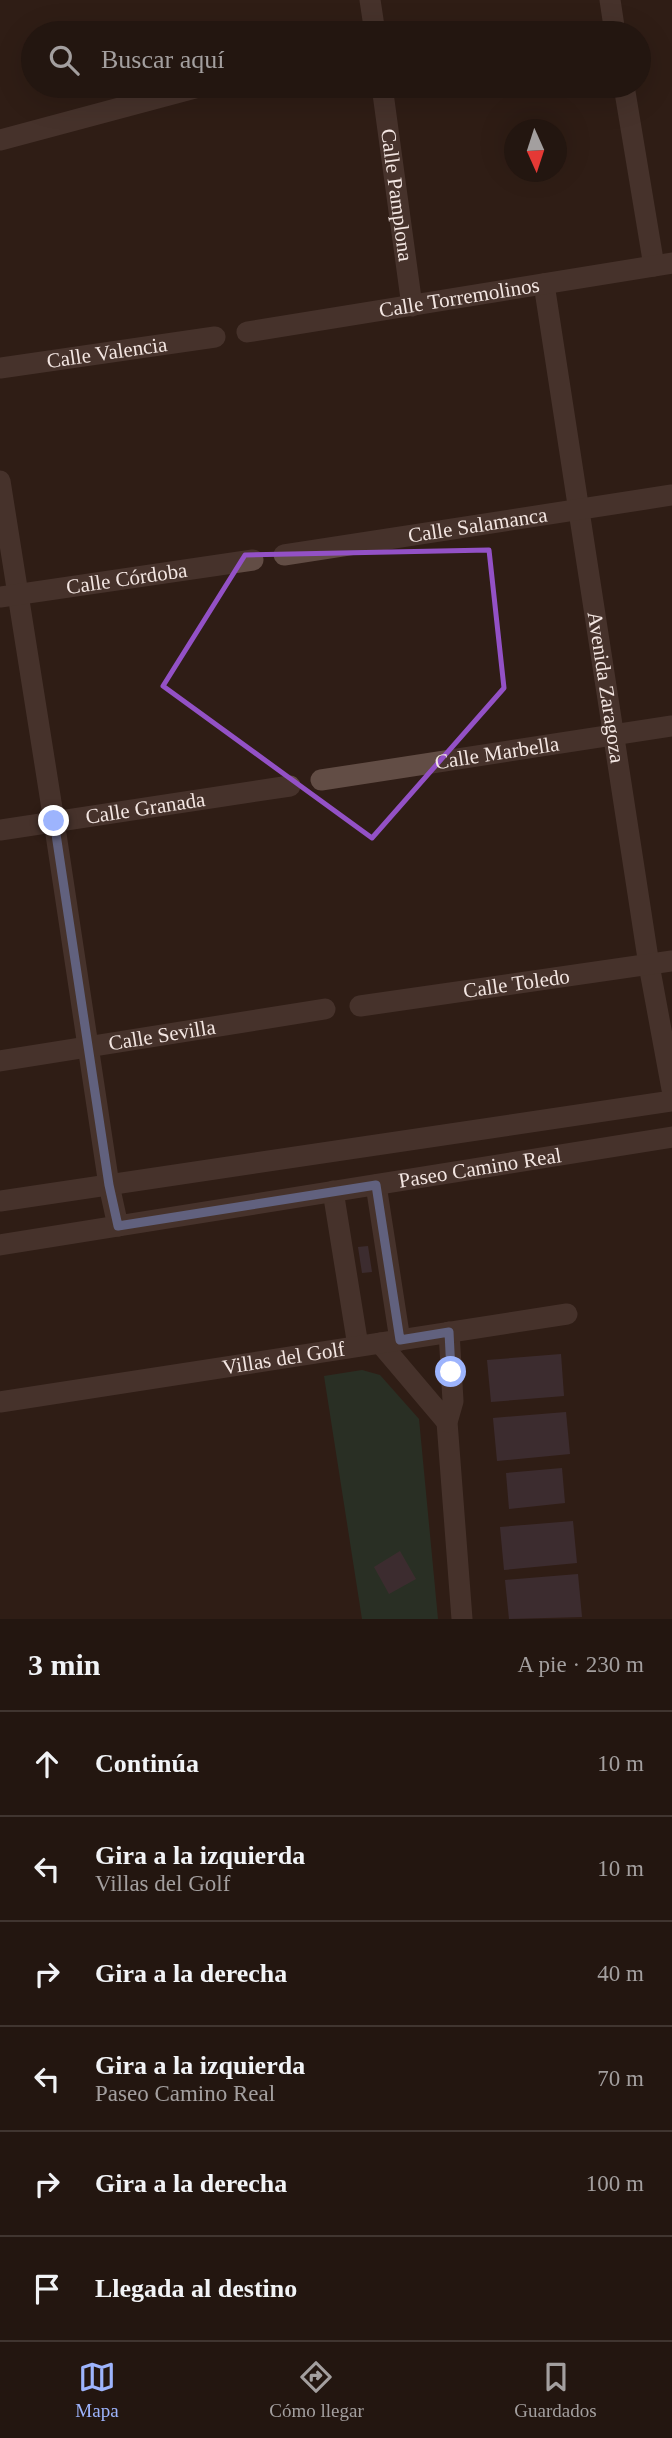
<!DOCTYPE html>
<html lang="es">
<meta charset="utf-8">
<style>
body{margin:0;font-family:"Times New Roman",serif;background:#2b1f19;color:#f1f3f6}
.compass{position:absolute;left:504px;top:119px;width:63px;height:63px;border-radius:50%;background:#231610;box-shadow:0 7px 28px #0002;rotate:177deg}
.stop{position:absolute;width:21px;height:21px;margin:-16px;border:5px solid #9db4fd;border-radius:50%;background:#fff}
.stop.end{background:#9db4fd;border-color:#fff;box-shadow:0 2px 7px #0008}
.list{margin:0;padding:0;list-style:none}
h2{display:flex;justify-content:space-between;align-items:center;height:91px;margin:0;padding:0 28px;font-size:30px}
h2 small{font-size:23px;font-weight:400;color:#a39f9f}
.list li{display:grid;grid-template-columns:46px 1fr auto;gap:21px;align-items:center;box-sizing:border-box;height:105px;padding:0 28px;border-top:2px solid #403530}
.list b{display:block;font-size:26px;white-space:nowrap}
.list p{margin:0;font-size:23px;white-space:nowrap;color:#a39f9f}
.list em{font-size:23px;font-style:normal;color:#a39f9f}
.icon{flex:none;width:38px;height:38px;fill:none;stroke:currentColor;stroke-width:2;stroke-linecap:round;stroke-linejoin:round}
.map{position:relative;flex:none;width:672px;height:1619px;overflow:hidden}
.search{position:absolute;background:#231610;box-shadow:0 7px 28px #0002;left:21px;right:21px;top:21px;height:77px;display:flex;align-items:center;gap:18px;box-sizing:border-box;padding:0 24px;border-radius:38px;color:#a39f9f;font-size:26px}
.sheet{height:721px;background:#231610}
nav{display:flex;justify-content:space-around;align-items:center;box-sizing:border-box;height:98px;border-top:2px solid #403530;background:#231610;font-size:19px;color:#a39f9f}
nav a{display:grid;justify-items:center;gap:4px}
nav .on{color:#9db4fd}
.map>svg:first-child{display:block}
.green{fill:#224635}
.building{fill:#4d3f4e}
.lines{fill:none;stroke-linecap:round;stroke-linejoin:round}
.minor{stroke:#624d45;stroke-width:21}
.route{stroke:#9db4fd;stroke-width:9}
.marked{fill:none;stroke:#9351c6;stroke-width:5;stroke-linejoin:round}
.labels{text-anchor:middle;dominant-baseline:central;stroke-width:5;stroke-linejoin:round;paint-order:stroke}
.street-label{font-size:21px;fill:#f3e6e2;stroke:#110907}
</style>
<div class="map">
<svg width="672" height="1619" viewBox="0 0 672 1619">
<rect width="100%" height="100%" fill="#2f1d16"/>
<polygon class="green" points="362,1370 380,1375 419,1419 438,1619 362,1619 324,1376"/>
<g class="building">
<polygon points="368,1246 372,1272 362,1273 358,1247"/>
<polygon points="561,1354 564,1396 491,1402 487,1360"/>
<polygon points="566,1412 570,1454 497,1461 493,1418"/>
<polygon points="562,1468 565,1503 509,1509 506,1473"/>
<polygon points="573,1521 577,1563 504,1570 500,1527"/>
<polygon points="400,1551 416,1579 389,1594 374,1567"/>
<polygon points="578,1574 582,1617 509,1619 505,1580"/>
</g>
<g class="lines">
<g class="minor">
<polyline points="370,0 375,33"/>
<polyline points="610,0 615,33"/>
<path id="s1" d="M382,86L412,306"/>
<polyline points="624,86 654,266"/>
<polyline points="0,140 202,86"/>
<path id="s2" d="M544,284L649,965L672,1089"/>
<path id="s3" d="M247,332L672,263"/>
<path id="s4" d="M0,368L215,337"/>
<polyline points="0,481 54,821 109,1185 118,1226"/>
<path id="s5" d="M284,555L672,495"/>
<path id="s6" d="M0,597L253,560"/>
<path id="s7" d="M321,780L672,726"/>
<path id="s8" d="M0,830L290,786"/>
<path id="s9" d="M360,1006L672,961"/>
<path id="s10" d="M0,1061L325,1009"/>
<polyline points="376,1185 400,1340"/>
<polyline points="333,1191 358,1346"/>
<polyline points="0,1201 672,1101"/>
<path id="s11" d="M0,1245L672,1137"/>
<polyline points="449,1332 453,1401 447,1422 462,1619"/>
<polyline points="380,1343 447,1422"/>
<path id="s12" d="M0,1402L567,1314"/>
</g>
</g>
<g class="lines">
<polyline class="route" points="54,821 109,1185 118,1226 376,1185 400,1340 449,1332 451,1372"/>
</g>
<path d="M0 0H672V1619H0ZM489,550L504,688L372,838L163,686L245,555Z" fill="#2f1d16" fill-opacity=".55" fill-rule="evenodd"/>
<path class="marked" d="M489,550L504,688L372,838L163,686L245,555Z"/>
<g class="labels">
<g class="street-label">
<text stroke="none"><textPath href="#s1" startOffset="110">Calle Pamplona</textPath></text>
<text stroke="none"><textPath href="#s3" startOffset="215">Calle Torremolinos</textPath></text>
<text stroke="none"><textPath href="#s4" startOffset="108">Calle Valencia</textPath></text>
<text stroke="none"><textPath href="#s5" startOffset="196">Calle Salamanca</textPath></text>
<text stroke="none"><textPath href="#s6" startOffset="128">Calle Córdoba</textPath></text>
<text stroke="none"><textPath href="#s2" startOffset="408">Avenida Zaragoza</textPath></text>
<text stroke="none"><textPath href="#s7" startOffset="178">Calle Marbella</textPath></text>
<text stroke="none"><textPath href="#s8" startOffset="147">Calle Granada</textPath></text>
<text stroke="none"><textPath href="#s9" startOffset="158">Calle Toledo</textPath></text>
<text stroke="none"><textPath href="#s10" startOffset="164">Calle Sevilla</textPath></text>
<text stroke="none"><textPath href="#s11" startOffset="486">Paseo Camino Real</textPath></text>
<text stroke="none"><textPath href="#s12" startOffset="287">Villas del Golf</textPath></text>
</g>
</g>
</svg>
<svg class="compass" viewBox="-18 -18 36 36"><path d="M0-13l5 13h-10z" fill="#e53935"/><path d="M0 13l5-13h-10z" fill="#a39f9f"/></svg>
<div class="stop" style="left:451px;top:1372px"></div>
<div class="stop end" style="left:54px;top:821px"></div>
<div class="search"><svg class="icon" aria-label="search" viewBox="0 0 24 24"><circle cx="10" cy="10" r="6"/><path d="M15 15l6 6"/></svg>Buscar aquí</div>
</div>
<section class="sheet">
<h2>3 min<small>A pie · 230 m</small></h2>
<ul class="list">
<li><svg class="icon" aria-label="ahead" viewBox="0 0 24 24"><path d="M12 20V5M6 11l6-6 6 6"/></svg><div><b>Continúa</b></div><em>10 m</em></li>
<li><svg class="icon" aria-label="left" viewBox="0 0 24 24"><path d="M17 20v-9H6M10 6l-5 5 5 5"/></svg><div><b>Gira a la izquierda</b><p>Villas del Golf</p></div><em>10 m</em></li>
<li><svg class="icon" aria-label="right" viewBox="0 0 24 24"><path d="M7 20v-9h11M14 6l5 5-5 5"/></svg><div><b>Gira a la derecha</b></div><em>40 m</em></li>
<li><svg class="icon" aria-label="left" viewBox="0 0 24 24"><path d="M17 20v-9H6M10 6l-5 5 5 5"/></svg><div><b>Gira a la izquierda</b><p>Paseo Camino Real</p></div><em>70 m</em></li>
<li><svg class="icon" aria-label="right" viewBox="0 0 24 24"><path d="M7 20v-9h11M14 6l5 5-5 5"/></svg><div><b>Gira a la derecha</b></div><em>100 m</em></li>
<li><svg class="icon" aria-label="arrive" viewBox="0 0 24 24"><path d="M6 21V4h12l-3 4 3 4H6"/></svg><div><b>Llegada al destino</b></div></li>
</ul>
</section>
<nav>
<a class="on"><svg class="icon" aria-label="map" viewBox="0 0 24 24"><path d="M3 6l6-2 6 2 6-2v14l-6 2-6-2-6 2zM9 4v14M15 6v14"/></svg>Mapa</a>
<a><svg class="icon" aria-label="directions" viewBox="0 0 24 24"><path d="M12 3l9 9-9 9-9-9zM9 14v-3h6M13 9l2 2-2 2"/></svg>Cómo llegar</a>
<a><svg class="icon" aria-label="saved" viewBox="0 0 24 24"><path d="M7 4h10v16l-5-4-5 4z"/></svg>Guardados</a>
</nav>
